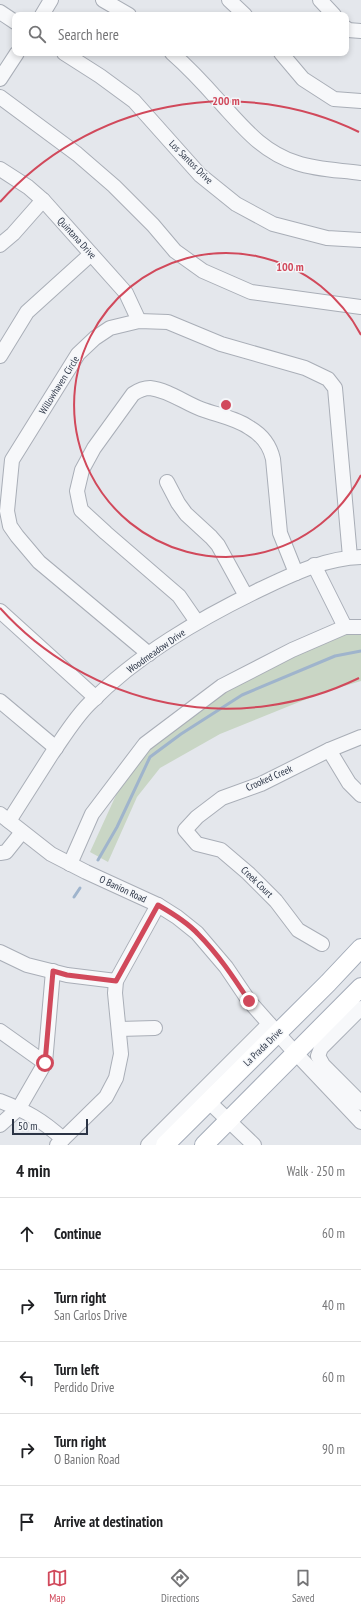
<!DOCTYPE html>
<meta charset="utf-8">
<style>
body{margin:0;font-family:"PT Sans Narrow",sans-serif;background:#f6f6f6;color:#202124}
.scale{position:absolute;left:12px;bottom:10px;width:76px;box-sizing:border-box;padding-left:4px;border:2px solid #2b3445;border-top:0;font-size:11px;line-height:14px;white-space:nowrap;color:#2b3445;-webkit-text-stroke:3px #f4f6f9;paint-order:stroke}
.stop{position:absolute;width:12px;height:12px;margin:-9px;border:3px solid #d1495b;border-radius:50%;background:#fff}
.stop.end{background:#d1495b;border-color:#fff;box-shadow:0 1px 4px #0008}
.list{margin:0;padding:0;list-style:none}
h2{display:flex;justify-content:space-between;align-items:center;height:52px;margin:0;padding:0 16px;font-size:17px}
h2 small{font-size:13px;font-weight:400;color:#757577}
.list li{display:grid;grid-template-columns:26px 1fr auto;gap:12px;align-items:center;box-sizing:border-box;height:72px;padding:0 16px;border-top:1px solid #e0e0e0}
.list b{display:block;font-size:15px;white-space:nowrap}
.list p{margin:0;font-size:13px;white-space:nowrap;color:#757577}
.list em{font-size:13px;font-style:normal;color:#757577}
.icon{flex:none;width:22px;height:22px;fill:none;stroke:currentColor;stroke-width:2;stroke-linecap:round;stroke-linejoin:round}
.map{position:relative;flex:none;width:361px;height:1145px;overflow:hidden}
.search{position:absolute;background:#fff;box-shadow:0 2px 6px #0003;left:12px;right:12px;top:12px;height:44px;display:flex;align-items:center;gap:10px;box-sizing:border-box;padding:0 14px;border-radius:8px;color:#757577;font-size:15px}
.sheet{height:412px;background:#fff}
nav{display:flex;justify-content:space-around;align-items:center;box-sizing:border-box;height:56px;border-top:1px solid #e0e0e0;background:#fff;font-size:11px;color:#757577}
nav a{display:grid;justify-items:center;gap:2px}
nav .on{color:#d1495b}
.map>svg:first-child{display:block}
.green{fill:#c9d6c5}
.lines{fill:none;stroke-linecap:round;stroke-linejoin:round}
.stream{stroke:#9fb4cc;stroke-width:3}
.minor-casing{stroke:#a9aeb7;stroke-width:16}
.major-casing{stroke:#a3abb8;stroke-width:20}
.minor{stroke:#f7f8fa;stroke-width:14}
.major{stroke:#fff;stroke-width:18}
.route{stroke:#d1495b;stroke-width:5}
.ring{fill:none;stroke:#d1495b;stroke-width:2}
.labels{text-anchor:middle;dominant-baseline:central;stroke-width:3;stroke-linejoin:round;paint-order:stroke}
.street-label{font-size:10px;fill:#2b3445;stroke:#f4f6f9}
.centre{fill:#d1495b;stroke:#f4f6f9;stroke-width:2}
.ring-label{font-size:12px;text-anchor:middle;font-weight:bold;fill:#d1495b;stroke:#f4f6f9;stroke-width:3;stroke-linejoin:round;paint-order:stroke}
</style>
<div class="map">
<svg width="361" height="1145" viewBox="0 0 361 1145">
<rect width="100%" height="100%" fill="#e4e7ec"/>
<polygon class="green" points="342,631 361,631 361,681 324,692 220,734 160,768 137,797 108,862 90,852 122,782 147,749 223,693"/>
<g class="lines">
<g class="stream">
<polyline points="98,860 117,827 150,757 181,734 242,695 335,656 361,651"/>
<polyline points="74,897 80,888"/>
</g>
<defs>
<g id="minor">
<polyline points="103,0 129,15"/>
<polyline points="229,0 245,15"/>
<polyline points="320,0 334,15"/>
<polyline points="0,12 15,22"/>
<polyline points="42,15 51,0"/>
<polyline points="346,28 348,30 361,31"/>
<polyline points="64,53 100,76 134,101 200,175 236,204 273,224 327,238 361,240"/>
<path d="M172,53C189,68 204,84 219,101C243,127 262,152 297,163C318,170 339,170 361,173"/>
<polyline points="281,53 303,79 334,99 361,101"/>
<polyline points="0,79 17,53"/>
<polyline points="0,97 77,154 114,186 153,225 175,251 203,271 251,292 361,307"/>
<polyline points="0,169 28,187 43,200 126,293 139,321"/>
<polyline points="0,245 13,234 43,200"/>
<polyline points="0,356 27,312 91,254"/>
<polyline points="167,482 178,503 186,514 211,537 218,545 246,596"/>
<polyline points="314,565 345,627 361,627"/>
<polyline points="0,611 96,698"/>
<path d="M197,622L179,596L106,533L81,510L79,501L77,491L82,470L94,448L133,394C139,390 143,388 150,388C168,390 185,403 201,409C217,415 236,418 250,428C262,435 270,446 273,459L280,533L296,573"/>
<polyline points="149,654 39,562 17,536 10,526 7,511 12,460 78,354 95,338 110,328 139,321 168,322 221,344 305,368 328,379 335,388 350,557"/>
<polyline points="0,701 56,748"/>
<polyline points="329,750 349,783 361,795"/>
<polyline points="0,814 51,854 86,872 158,905 177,917 197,933 226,967 249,1001 289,1046 361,1122"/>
<path d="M9,821C23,799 37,777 51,755C63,738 74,719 89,704C137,655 199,619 261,589C293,574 325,558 361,557"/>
<polyline points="0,853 6,852 22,832"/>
<polyline points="70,864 92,814 145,744 222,686 292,650 345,627"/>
<polyline points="322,944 298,930 276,901 248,873 221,850 197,844 185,830 197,817 222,798 261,784 329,750 361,737"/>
<polyline points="0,952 27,965 67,975 116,981"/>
<polyline points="361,1008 321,1048 318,1056 323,1065 361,1103"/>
<polyline points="119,1029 155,1028"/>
<polyline points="0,1031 45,1063"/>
<path d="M0,1101C26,1111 42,1120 63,1139"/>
<polyline points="208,1101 254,1145"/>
<polyline points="0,1125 19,1108 45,1063 53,971"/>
<polyline points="57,1145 106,1097 116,1078 121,1054 115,993 116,981 158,905"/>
<polyline points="148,1145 269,1024"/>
</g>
<g id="major">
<polyline points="165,1145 328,983 361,948"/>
<polyline points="204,1145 361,987"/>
</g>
</defs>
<use href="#minor" class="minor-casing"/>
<use href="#major" class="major-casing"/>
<use href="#minor" class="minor"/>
<use href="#major" class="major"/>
</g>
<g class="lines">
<path class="route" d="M45,1063L53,971L67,975L116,981L158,905C172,913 187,922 198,934C218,954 234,978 249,1001"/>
</g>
<g class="ring">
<path d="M361 475A152 152 0 1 1 361 335"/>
<path d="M359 678A304 304 0 0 1 0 608M0 202A304 304 0 0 1 359 132"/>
</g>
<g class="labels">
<g class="street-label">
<text transform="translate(191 162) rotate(45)">Los Santos Drive</text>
<text transform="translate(77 238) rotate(48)">Quintana Drive</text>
<text transform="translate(59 385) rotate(-58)">Willowhaven Circle</text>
<text transform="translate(156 651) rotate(-35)">Woodmeadow Drive</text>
<text transform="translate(269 778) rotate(-24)">Crooked Creek</text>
<text transform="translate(257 882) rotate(44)">Creek Court</text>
<text transform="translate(123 889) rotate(25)">O Banion Road</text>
<text transform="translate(263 1047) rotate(-44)">La Prada Drive</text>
</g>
</g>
<circle cx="226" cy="405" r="6" class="centre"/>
<g class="ring-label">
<text x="226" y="105">200 m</text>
<text x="290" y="271">100 m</text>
</g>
</svg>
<div class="scale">50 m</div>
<div class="stop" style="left:45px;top:1063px"></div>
<div class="stop end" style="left:249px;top:1001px"></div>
<div class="search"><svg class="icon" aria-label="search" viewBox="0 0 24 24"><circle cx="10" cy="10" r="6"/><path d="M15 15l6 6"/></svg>Search here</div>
</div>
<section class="sheet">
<h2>4 min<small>Walk · 250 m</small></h2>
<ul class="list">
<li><svg class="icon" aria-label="ahead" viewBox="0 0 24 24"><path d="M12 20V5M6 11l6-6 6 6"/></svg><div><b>Continue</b></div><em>60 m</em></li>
<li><svg class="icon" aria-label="right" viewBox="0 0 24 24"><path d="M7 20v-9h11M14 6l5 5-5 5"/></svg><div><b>Turn right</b><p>San Carlos Drive</p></div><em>40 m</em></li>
<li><svg class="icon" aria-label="left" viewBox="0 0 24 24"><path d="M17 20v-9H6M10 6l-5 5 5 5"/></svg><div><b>Turn left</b><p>Perdido Drive</p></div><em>60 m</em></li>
<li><svg class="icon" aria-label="right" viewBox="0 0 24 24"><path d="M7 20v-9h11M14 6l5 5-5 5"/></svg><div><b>Turn right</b><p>O Banion Road</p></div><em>90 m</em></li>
<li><svg class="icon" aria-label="arrive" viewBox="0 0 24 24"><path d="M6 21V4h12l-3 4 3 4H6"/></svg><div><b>Arrive at destination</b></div></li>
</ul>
</section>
<nav>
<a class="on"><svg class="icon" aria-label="map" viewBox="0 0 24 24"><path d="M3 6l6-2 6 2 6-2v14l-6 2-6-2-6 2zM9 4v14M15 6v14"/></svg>Map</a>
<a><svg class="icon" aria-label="directions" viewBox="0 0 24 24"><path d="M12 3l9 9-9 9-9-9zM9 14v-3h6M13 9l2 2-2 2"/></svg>Directions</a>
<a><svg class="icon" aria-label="saved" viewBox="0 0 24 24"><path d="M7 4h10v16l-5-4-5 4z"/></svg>Saved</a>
</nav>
